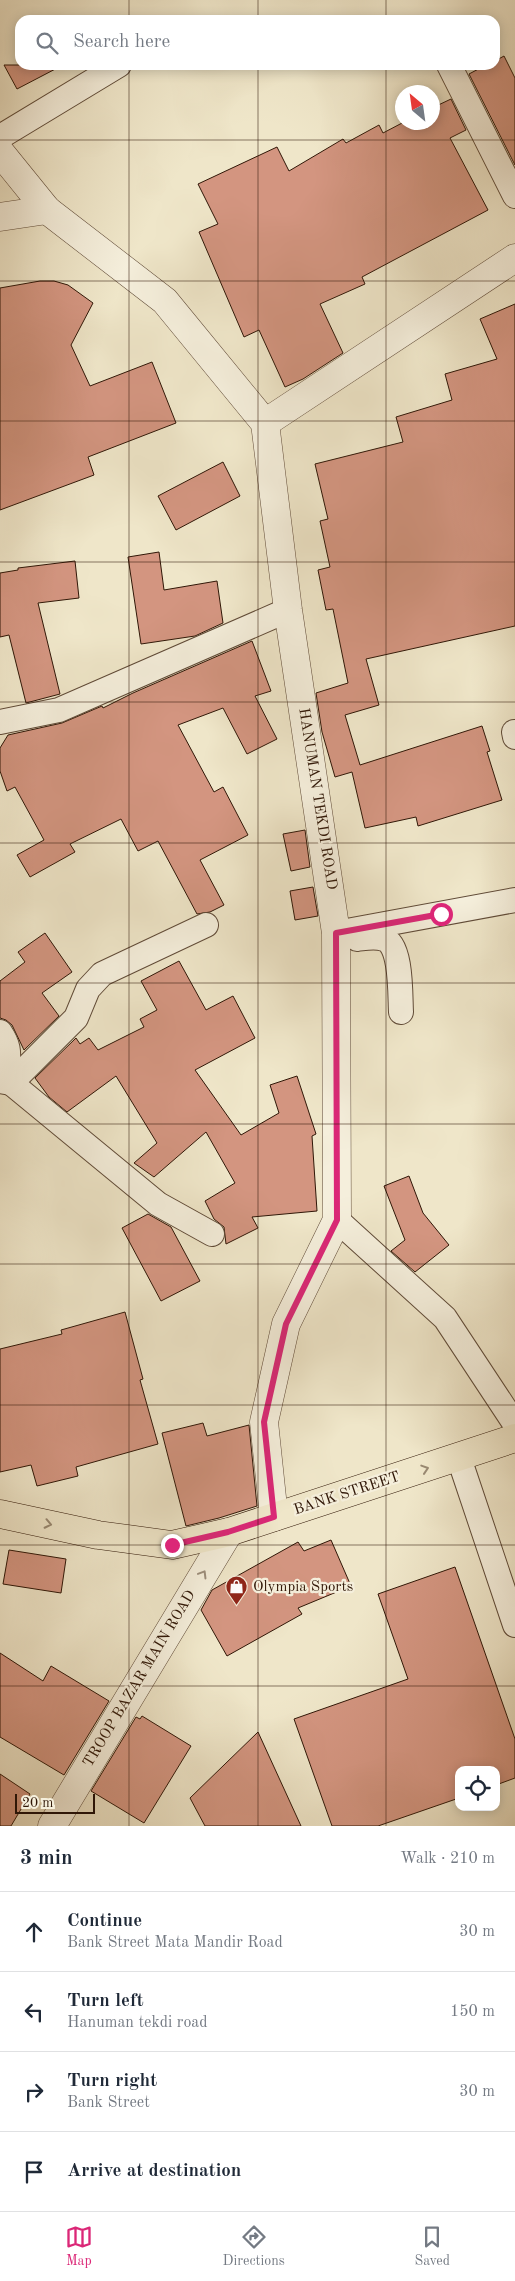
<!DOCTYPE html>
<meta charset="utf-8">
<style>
body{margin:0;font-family:"Old Standard TT",serif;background:#f6f6f7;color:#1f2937}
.controls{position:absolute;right:15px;bottom:15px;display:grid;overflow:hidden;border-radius:10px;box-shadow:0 2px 12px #0003}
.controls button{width:45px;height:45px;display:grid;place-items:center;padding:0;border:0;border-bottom:1px solid #e0e1e3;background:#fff;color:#1f2937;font:25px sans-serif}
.compass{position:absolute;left:395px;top:85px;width:45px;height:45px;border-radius:50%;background:#fff;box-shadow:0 2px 12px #0003;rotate:331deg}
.scale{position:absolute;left:15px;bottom:12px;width:80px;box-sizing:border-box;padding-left:5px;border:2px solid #301707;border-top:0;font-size:14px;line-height:18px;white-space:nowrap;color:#301707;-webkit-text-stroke:4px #f5efdc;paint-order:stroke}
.stop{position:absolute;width:15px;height:15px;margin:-11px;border:4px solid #db2777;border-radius:50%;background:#fff}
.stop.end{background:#db2777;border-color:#fff;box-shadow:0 1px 5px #0008}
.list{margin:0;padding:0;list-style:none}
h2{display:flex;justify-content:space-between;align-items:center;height:65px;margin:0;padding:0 20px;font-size:21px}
h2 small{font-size:16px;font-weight:400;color:#747a83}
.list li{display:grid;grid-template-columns:32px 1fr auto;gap:15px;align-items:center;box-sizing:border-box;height:80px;padding:0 20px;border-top:1px solid #e0e1e3}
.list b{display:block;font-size:19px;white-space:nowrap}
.list p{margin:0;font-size:16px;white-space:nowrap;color:#747a83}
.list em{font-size:16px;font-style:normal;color:#747a83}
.icon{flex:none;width:28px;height:28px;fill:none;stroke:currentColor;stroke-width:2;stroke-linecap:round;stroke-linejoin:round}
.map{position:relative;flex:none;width:515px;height:1826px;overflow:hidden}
.search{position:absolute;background:#fff;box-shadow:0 2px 12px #0003;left:15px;right:15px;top:15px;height:55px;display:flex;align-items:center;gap:12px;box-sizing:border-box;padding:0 18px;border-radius:15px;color:#747a83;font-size:19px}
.sheet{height:385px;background:#fff}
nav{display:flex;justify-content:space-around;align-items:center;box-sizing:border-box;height:70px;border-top:1px solid #e0e1e3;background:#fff;font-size:14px;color:#747a83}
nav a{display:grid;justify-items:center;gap:2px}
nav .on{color:#db2777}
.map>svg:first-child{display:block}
.building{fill:#d39580;stroke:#301707}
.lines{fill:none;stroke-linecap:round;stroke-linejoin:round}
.minor-casing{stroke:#604b38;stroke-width:26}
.tertiary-casing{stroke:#604b38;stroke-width:29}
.primary-casing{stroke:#301707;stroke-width:29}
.minor{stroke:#f5efdc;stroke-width:24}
.tertiary{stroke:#f5efdc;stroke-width:28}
.primary{stroke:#efe6c9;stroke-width:28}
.oneway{stroke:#998972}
.oneway2{stroke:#9c8e7c}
.route{stroke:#db2777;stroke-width:6}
.grid{fill:none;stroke:#301707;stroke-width:1;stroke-opacity:0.55}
.labels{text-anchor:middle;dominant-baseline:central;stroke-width:4.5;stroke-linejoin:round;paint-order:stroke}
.street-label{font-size:15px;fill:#301707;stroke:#f5efdc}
.poi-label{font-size:15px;fill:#301707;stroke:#f5efdc;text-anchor:start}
</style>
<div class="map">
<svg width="515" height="1826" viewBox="0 0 515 1826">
<rect width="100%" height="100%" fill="#efe6c9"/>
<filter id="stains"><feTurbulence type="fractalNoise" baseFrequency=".004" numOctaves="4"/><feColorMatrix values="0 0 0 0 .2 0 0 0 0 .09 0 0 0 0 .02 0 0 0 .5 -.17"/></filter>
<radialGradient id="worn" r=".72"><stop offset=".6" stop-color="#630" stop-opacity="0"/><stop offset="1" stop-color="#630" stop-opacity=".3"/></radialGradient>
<g class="building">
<polygon points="504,56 515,78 515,165 469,74 486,65 495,65 495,61"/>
<polygon points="4,65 63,65 17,89"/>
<polygon points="451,99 466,130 450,138 488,210 362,277 365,284 320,304 343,353 303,379 285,387 259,330 244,337 199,232 218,224 198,184 277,147 289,171 343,139 346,143 379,125 383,133 404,122 432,122 432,108"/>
<polygon points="40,281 54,281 68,285 93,303 71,345 90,386 152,362 176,423 88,457 94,475 0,510 0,288"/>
<polygon points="515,304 515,626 366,659 379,705 345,715 360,765 482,726 490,751 487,752 502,800 418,826 416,817 365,828 352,772 335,777 322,732 316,693 348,683 333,609 326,610 318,570 330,567 320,521 328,519 315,464 403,442 396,417 452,400 445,374 497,359 480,319"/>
<polygon points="223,462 240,496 176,530 158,496"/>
<polygon points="159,552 164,590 217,581 223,623 195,636 141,644 128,557"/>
<polygon points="75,561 79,598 38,603 60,694 26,703 9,635 0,637 0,573 18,570 18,568"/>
<polygon points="252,641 271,691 255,696 277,739 247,754 223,708 178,725 214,792 223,787 248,835 200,860 224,905 210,912 197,914 158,841 138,851 121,819 70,844 75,852 30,877 17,855 44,840 15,787 7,791 0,771 0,748 8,735 62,723 102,706 103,708 133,693"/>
<polygon points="305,830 310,867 291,871 283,834"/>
<polygon points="313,887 318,916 295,920 290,891"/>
<polygon points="45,933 72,972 42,993 59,1016 24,1050 12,1025 6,1020 0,1018 0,981 25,962 18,952"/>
<polygon points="179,961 206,1010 233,996 255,1038 195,1070 241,1135 279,1113 270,1085 297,1076 316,1134 312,1136 317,1211 252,1217 258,1228 226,1244 224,1227 214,1219 205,1201 235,1183 206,1132 154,1177 134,1163 157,1143 116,1076 67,1112 49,1097 35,1078 76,1038 80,1044 89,1038 98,1050 144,1027 140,1019 157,1010 141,981"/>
<polygon points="409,1176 423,1213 449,1245 415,1272 391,1251 405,1240 384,1186"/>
<polygon points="148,1214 171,1227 200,1281 161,1301 122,1228"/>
<polygon points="125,1312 143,1379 140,1380 158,1444 76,1467 78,1476 37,1486 31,1465 0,1472 0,1349 62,1334 61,1330"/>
<polygon points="203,1423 207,1436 249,1425 257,1506 219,1518 186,1526 162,1433"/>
<polygon points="331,1540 351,1586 298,1608 302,1614 227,1656 201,1610 212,1590 298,1542 304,1551"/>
<polygon points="9,1550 66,1559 61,1593 3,1584"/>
<polygon points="455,1567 515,1739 515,1778 496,1785 496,1770 459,1770 459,1798 378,1826 332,1826 294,1719 408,1679 378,1594"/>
<polygon points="0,1653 43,1681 51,1666 109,1701 64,1775 0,1737"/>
<polygon points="142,1716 191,1746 144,1823 91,1791 136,1717 140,1719"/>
<polygon points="258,1732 301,1826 205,1826 190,1798"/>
<polygon points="0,1774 30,1794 11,1826 0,1826"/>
</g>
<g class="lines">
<defs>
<g id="minor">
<polyline points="449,65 515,196"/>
<polyline points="0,137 119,65"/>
<polyline points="0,722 59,710 288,610"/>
<polyline points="514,732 515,737"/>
<polyline points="336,933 515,900"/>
<path d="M357,939C366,938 375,936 384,939C402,944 400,996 401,1012"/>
<path d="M0,1032C16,1056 2,1059 11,1083L158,1204L212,1234"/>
<polyline points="0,1081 11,1083 76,1018 88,989 102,974 206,925"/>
<polyline points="337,1220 445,1318 515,1424"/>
<polyline points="459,1458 515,1625"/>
</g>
<g id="tertiary">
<polyline points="0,152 47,210 165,301 265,423 288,610 336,933 337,1220 286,1324 264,1422 274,1517"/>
<polyline points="0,217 47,210"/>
<polyline points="265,423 515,258"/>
<polyline points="52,1826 229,1532"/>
</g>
<polyline id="primary" points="0,1514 98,1535 172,1545 229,1532 515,1438"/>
</defs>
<use href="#minor" class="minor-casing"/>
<use href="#tertiary" class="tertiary-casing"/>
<use href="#primary" class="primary-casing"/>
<use href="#minor" class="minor"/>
<use href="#tertiary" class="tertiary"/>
<use href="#primary" class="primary"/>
</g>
<defs><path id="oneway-chevron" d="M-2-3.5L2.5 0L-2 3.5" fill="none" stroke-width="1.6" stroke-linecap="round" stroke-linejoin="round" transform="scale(1.25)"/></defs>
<g class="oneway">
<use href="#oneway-chevron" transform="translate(425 1469) rotate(-18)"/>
<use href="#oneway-chevron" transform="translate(48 1524) rotate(12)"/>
</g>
<use class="oneway2" href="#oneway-chevron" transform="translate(203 1574) rotate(-59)"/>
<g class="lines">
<polyline class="route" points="172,1545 228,1532 274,1517 264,1422 286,1324 337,1220 336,933 441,914"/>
</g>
<path class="grid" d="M129,0V20M258,0V20M386,0V20M129,65V1826M258,65V1826M386,65V1826M0,140H515M0,281H515M0,421H515M0,562H515M0,702H515M0,843H515M0,983H515M0,1124H515M0,1264H515M0,1405H515M0,1545H515M0,1686H515"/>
<defs>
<symbol id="shop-pin" viewBox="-11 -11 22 30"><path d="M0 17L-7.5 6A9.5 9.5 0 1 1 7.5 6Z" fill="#8f2418" stroke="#f5efdc"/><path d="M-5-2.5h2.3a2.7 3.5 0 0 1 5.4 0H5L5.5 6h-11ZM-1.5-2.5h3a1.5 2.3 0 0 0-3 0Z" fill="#fff"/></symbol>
</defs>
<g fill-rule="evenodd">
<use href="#shop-pin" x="224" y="1574" width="25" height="34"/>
</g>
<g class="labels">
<g class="street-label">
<text transform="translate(317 799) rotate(81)">HANUMAN TEKDI ROAD</text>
<text transform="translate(347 1494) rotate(-18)">BANK STREET</text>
<text transform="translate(140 1679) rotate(-59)">TROOP BAZAR MAIN ROAD</text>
</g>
<g class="poi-label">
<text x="253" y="1587">Olympia Sports</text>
</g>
</g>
<rect width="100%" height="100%" filter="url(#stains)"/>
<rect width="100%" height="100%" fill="url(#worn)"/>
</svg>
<div class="controls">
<button><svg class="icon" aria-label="locate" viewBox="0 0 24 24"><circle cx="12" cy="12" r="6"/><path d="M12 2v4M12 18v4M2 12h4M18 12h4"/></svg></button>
</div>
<svg class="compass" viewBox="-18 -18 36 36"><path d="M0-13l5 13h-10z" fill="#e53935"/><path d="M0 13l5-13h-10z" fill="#747a83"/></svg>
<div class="scale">20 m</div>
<div class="stop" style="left:441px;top:914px"></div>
<div class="stop end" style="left:172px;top:1545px"></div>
<div class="search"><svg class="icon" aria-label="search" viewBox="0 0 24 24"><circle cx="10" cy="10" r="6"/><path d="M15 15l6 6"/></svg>Search here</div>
</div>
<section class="sheet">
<h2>3 min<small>Walk · 210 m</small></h2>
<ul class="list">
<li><svg class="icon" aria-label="ahead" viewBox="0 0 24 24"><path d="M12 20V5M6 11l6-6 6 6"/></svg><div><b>Continue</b><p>Bank Street Mata Mandir Road</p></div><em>30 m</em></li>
<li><svg class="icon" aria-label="left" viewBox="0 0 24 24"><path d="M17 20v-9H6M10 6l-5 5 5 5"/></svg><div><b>Turn left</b><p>Hanuman tekdi road</p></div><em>150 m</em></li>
<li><svg class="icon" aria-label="right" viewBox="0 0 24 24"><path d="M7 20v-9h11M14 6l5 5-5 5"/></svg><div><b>Turn right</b><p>Bank Street</p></div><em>30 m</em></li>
<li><svg class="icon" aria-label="arrive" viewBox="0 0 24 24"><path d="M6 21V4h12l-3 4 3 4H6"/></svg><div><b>Arrive at destination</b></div></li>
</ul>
</section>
<nav>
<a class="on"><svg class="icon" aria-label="map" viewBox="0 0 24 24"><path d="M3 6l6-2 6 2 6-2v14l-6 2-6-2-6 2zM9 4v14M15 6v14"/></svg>Map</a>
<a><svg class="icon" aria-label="directions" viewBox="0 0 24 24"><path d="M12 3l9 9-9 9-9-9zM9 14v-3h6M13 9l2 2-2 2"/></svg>Directions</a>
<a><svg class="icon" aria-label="saved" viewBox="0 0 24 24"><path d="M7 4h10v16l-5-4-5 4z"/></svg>Saved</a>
</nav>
